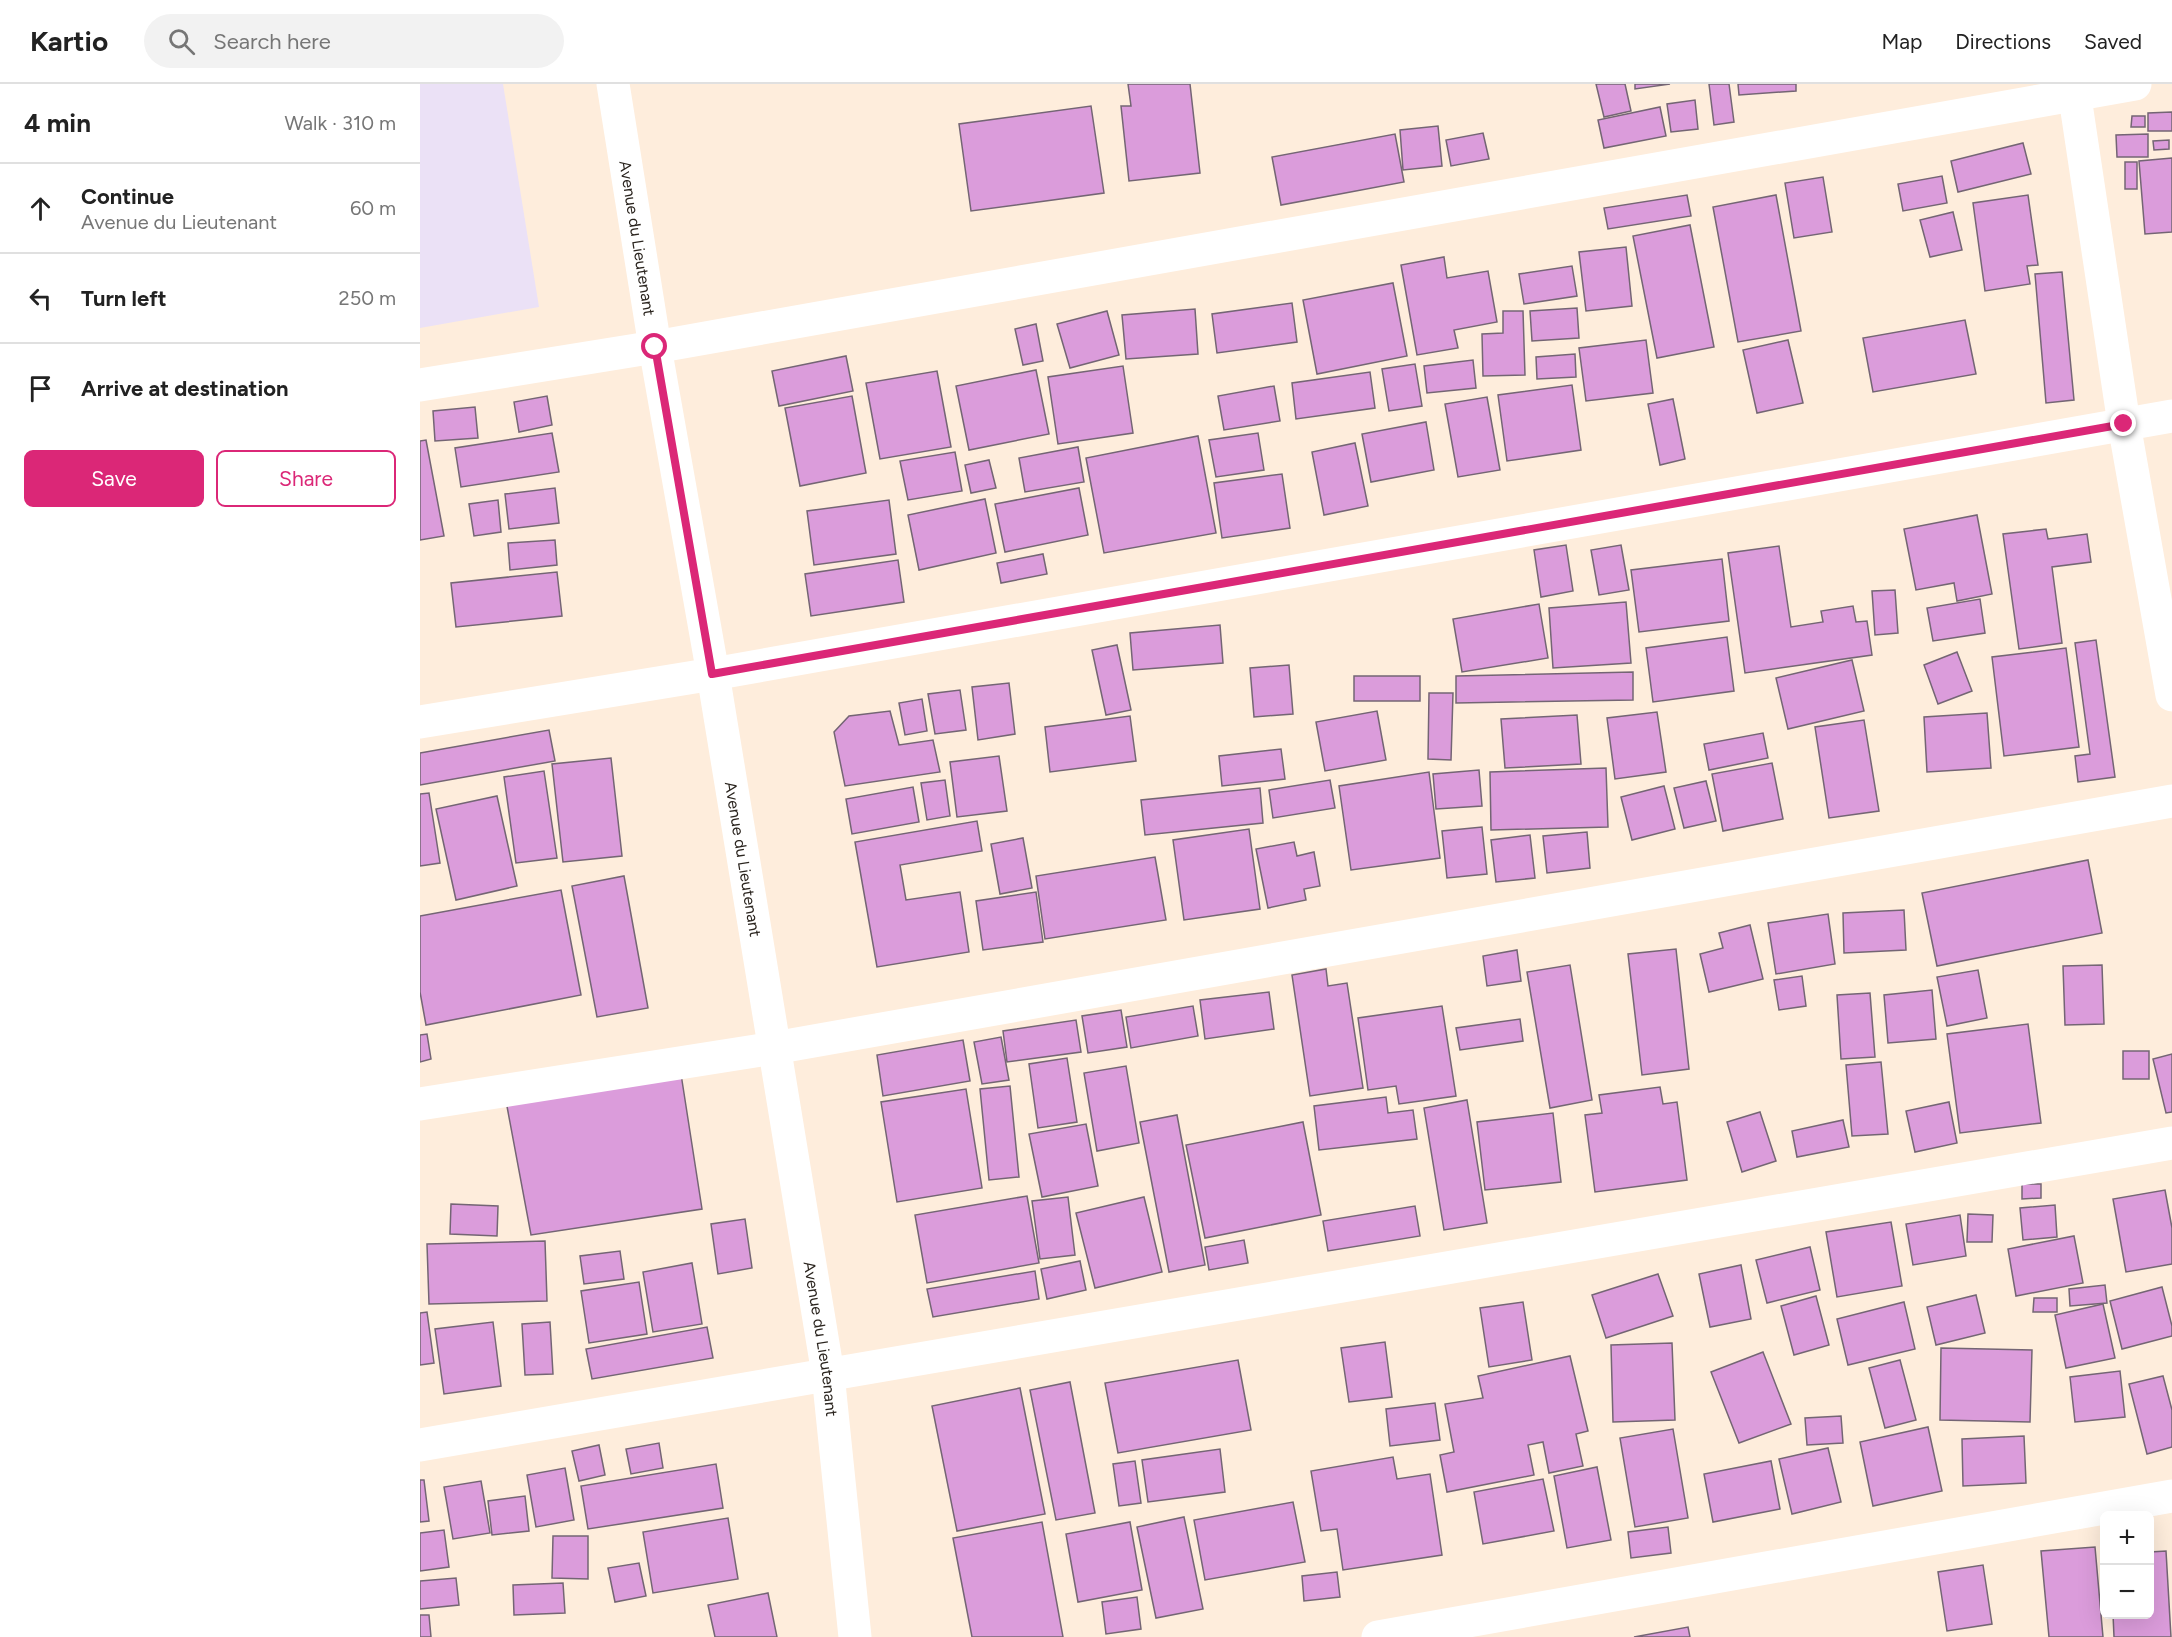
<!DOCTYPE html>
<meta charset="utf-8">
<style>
body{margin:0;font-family:Figtree,sans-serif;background:#f2f2f2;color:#222}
.controls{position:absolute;right:18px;bottom:18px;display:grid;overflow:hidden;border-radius:9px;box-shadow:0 6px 24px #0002}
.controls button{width:54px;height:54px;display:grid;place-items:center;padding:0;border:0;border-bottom:2px solid #e0e0e0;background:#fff;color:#222;font:30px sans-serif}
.stop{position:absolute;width:18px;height:18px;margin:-14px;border:4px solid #db2777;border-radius:50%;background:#fff}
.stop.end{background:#db2777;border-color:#fff;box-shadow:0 2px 6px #0008}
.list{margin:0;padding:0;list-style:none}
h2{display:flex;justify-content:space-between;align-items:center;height:78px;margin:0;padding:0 24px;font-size:26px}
h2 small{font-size:20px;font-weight:400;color:#767676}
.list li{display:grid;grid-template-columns:39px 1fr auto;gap:18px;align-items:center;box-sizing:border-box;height:90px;padding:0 24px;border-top:2px solid #e0e0e0}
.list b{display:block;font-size:22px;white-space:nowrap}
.list p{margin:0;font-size:20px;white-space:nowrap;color:#767676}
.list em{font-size:20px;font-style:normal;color:#767676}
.actions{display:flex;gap:12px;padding:18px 24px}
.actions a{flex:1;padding:14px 0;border:2px solid #db2777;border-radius:9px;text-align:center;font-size:21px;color:#db2777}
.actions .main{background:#db2777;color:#fff}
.icon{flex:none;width:33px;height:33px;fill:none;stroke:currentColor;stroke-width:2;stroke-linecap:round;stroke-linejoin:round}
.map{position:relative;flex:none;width:1752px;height:1553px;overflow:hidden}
header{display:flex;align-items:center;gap:36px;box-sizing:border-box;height:84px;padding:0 30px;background:#fff;border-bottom:2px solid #e0e0e0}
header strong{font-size:28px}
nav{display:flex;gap:33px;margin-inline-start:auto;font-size:21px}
.search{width:420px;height:54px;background:#f2f2f2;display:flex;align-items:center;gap:15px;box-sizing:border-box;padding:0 21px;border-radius:33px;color:#767676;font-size:22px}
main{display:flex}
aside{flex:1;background:#fff}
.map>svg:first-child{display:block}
.education{fill:#ebe1f6}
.building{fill:#db9cdb;stroke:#746574;stroke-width:1.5}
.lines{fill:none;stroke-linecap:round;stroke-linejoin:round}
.minor{stroke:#fff;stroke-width:33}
.tertiary{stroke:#fff;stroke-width:33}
.primary{stroke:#fff;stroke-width:33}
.route{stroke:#db2777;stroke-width:8}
.labels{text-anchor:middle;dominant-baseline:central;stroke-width:4.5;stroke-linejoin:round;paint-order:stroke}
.street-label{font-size:16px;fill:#2b251f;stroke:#feeddc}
</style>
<header>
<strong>Kartio</strong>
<div class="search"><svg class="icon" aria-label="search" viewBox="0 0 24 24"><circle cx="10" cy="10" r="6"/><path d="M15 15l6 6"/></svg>Search here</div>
<nav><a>Map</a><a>Directions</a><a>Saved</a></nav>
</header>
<main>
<aside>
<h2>4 min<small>Walk · 310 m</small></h2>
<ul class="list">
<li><svg class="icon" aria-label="ahead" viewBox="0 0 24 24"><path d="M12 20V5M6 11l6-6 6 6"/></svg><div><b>Continue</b><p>Avenue du Lieutenant</p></div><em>60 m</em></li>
<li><svg class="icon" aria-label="left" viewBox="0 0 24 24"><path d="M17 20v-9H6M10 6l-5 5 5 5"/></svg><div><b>Turn left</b></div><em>250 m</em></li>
<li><svg class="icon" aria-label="arrive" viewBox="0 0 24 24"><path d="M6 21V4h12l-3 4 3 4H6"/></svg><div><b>Arrive at destination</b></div></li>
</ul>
<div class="actions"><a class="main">Save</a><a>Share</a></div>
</aside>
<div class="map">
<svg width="1752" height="1553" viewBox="0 0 1752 1553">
<rect width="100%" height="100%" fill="#feeddc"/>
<polygon class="education" points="0,0 83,0 119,223 0,244"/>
<g class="building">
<polygon points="708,0 770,0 780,89 709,97 701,22 711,22"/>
<polygon points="1176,0 1205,0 1211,27 1184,33"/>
<polygon points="1215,0 1250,0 1215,5"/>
<polygon points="1289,0 1309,0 1314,38 1294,41"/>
<polygon points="1318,0 1376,0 1376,7 1319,11"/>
<polygon points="1275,16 1278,45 1251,48 1247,20"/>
<polygon points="671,22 684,109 551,127 539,40"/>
<polygon points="1240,23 1246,52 1184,64 1178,36"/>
<polygon points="1752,28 1752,47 1728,47 1728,29"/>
<polygon points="1712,32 1725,32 1725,43 1711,43"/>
<polygon points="1018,42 1022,82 983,86 980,46"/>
<polygon points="1063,49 1069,75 1031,82 1026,56"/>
<polygon points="975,50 984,98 861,121 852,73"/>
<polygon points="1728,50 1728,73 1697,73 1696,51"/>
<polygon points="1749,56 1749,65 1734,66 1733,57"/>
<polygon points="1603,59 1611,90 1538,108 1531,77"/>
<polygon points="1752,74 1752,148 1725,150 1719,77"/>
<rect x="1705" y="78" width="12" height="27"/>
<polygon points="1522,92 1527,119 1483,127 1478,100"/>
<polygon points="1403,93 1412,148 1374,154 1365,99"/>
<polygon points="1267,111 1271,132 1188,145 1184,124"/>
<polygon points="1356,111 1381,247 1318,258 1293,123"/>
<polygon points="1608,111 1618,181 1607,182 1610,200 1565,207 1553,119"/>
<polygon points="1533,128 1542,166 1510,173 1500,136"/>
<polygon points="1270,141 1294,263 1237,274 1213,152"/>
<polygon points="1206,163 1212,222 1166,227 1159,168"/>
<polygon points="1024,173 1027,194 1068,187 1077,238 1034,246 1038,264 997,271 981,181"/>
<polygon points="1152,182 1157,212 1104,220 1099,190"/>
<polygon points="1642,188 1654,316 1626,319 1615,190"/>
<polygon points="973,199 987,272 897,290 883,216"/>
<polygon points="872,219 877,258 797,269 792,230"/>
<polygon points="1157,224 1159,254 1112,257 1110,227"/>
<polygon points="775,225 778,270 706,275 702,231"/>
<polygon points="687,227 699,271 650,284 637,240"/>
<polygon points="1083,227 1103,227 1105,291 1063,292 1062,250 1083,249"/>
<polygon points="1545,236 1556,290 1453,308 1443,254"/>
<polygon points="616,240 623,277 603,281 595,245"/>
<polygon points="1226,256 1233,309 1166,317 1159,264"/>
<polygon points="1368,256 1383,319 1337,329 1323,266"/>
<polygon points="1155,270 1156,293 1117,295 1116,273"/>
<polygon points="426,272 433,307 359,322 352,287"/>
<polygon points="1053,276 1056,304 1007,309 1004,282"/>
<polygon points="995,280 1002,322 969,327 962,285"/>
<polygon points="703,282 713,349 638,360 628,293"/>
<polygon points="616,286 629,350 549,366 536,302"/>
<polygon points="517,287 531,363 460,375 446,299"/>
<polygon points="950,288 955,324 876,335 872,299"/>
<polygon points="1152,301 1161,366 1087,377 1078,311"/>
<polygon points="854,302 860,337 804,346 798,312"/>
<polygon points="127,312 132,341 99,348 94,318"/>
<polygon points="432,312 446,389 380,402 365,324"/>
<polygon points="1067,313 1080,386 1038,393 1025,320"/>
<polygon points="1253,315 1265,375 1240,381 1228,320"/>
<polygon points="55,323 58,354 15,357 13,327"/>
<polygon points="1006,338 1014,386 951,398 942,350"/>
<polygon points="132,349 139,388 41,403 35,364"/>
<polygon points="838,349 844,386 796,393 789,356"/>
<polygon points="778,352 796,449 684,469 666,374"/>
<polygon points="6,356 24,452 0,456 0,357"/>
<polygon points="935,359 948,422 904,431 892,368"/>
<polygon points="658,363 664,398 605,408 599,374"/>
<polygon points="535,368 542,407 488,416 480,377"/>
<polygon points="569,376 576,404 551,409 545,381"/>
<polygon points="862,390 870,444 802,454 794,399"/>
<polygon points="135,404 139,439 89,445 85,410"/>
<polygon points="659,404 668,451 585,468 575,420"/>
<polygon points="565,415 576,469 499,486 488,431"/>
<polygon points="78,416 81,448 54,452 49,420"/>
<polygon points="469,416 476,470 394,481 387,427"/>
<polygon points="1557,431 1572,510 1537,517 1534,499 1496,506 1484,445"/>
<polygon points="1626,445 1628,455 1667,450 1671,478 1632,483 1642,559 1599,565 1583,450"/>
<polygon points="135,456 137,481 90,486 88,459"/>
<polygon points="1146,461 1153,507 1121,513 1114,466"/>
<polygon points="1201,461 1209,506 1179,511 1171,466"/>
<polygon points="1359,462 1371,543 1403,538 1401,527 1433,522 1436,538 1447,537 1452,571 1325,589 1308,469"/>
<polygon points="623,470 627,490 581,499 577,479"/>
<polygon points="1302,475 1309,537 1219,548 1211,486"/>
<polygon points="478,476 484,518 391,532 385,490"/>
<polygon points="137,488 142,532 36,543 31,499"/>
<polygon points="1475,506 1478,549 1455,551 1452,507"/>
<polygon points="1560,515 1565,549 1513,557 1507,524"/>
<polygon points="1206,518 1211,579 1133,584 1129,524"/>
<polygon points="1119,520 1128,574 1042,588 1033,535"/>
<polygon points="800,541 803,579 713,586 710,549"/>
<polygon points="1307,553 1314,607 1233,618 1226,564"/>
<polygon points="1676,556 1695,693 1658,698 1655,672 1670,670 1655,559"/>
<polygon points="697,561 711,626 686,631 672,566"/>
<polygon points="1646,564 1659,663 1584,672 1572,573"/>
<polygon points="1537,568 1552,607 1518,620 1504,581"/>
<polygon points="1432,576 1444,627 1368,645 1356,594"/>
<polygon points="869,581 873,630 834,633 830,584"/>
<polygon points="1213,588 1213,616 1036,619 1036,592"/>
<rect x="934" y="592" width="66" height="25"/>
<polygon points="589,599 595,650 558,656 552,603"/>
<polygon points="540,606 546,646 515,650 508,610"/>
<polygon points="1009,609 1033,609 1031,676 1008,675"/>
<polygon points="502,615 507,647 485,651 479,619"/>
<polygon points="470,627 479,661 513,656 520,688 425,702 414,648 429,632"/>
<polygon points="957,627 966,676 905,687 896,638"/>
<polygon points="1237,628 1246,688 1195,695 1187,634"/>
<polygon points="1567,629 1571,684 1507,688 1504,633"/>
<polygon points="1157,631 1161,680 1085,684 1081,635"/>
<polygon points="710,632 716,677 630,688 625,643"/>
<polygon points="1444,636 1459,727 1409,734 1395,643"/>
<polygon points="129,646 135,677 0,701 0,669"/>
<polygon points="1343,649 1348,674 1289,686 1284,660"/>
<polygon points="861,665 865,695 802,702 799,672"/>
<polygon points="579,672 587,727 537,733 530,678"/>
<polygon points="191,674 202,772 143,778 132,680"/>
<polygon points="1352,679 1363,735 1303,747 1292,690"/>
<polygon points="1186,684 1188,743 1071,746 1070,688"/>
<polygon points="1059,686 1062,722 1016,725 1013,690"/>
<polygon points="124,687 137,774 96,779 84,693"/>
<polygon points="1009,688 1020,774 931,786 919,702"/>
<polygon points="525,696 530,732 507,736 501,699"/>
<polygon points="910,696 915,724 853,734 849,706"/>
<polygon points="1286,697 1296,737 1264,744 1254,704"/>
<polygon points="1244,702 1255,745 1212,756 1201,713"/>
<polygon points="493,703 499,738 432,750 426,715"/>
<polygon points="840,704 843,739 725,751 721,716"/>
<polygon points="9,709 20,779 0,782 0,710"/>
<polygon points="77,712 97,802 36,816 16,725"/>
<polygon points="557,737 562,767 480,781 486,816 540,808 549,868 457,883 435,758"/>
<polygon points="1062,743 1067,790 1027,794 1022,747"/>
<polygon points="829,745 840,825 764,836 753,756"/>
<polygon points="1167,748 1170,784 1127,789 1123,752"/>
<polygon points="1110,751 1115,794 1076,798 1071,756"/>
<polygon points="603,754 612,804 580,810 571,760"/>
<polygon points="874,758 877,772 894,768 900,802 884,805 886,816 848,824 836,765"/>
<polygon points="735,773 746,836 625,855 616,792"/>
<polygon points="1668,776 1682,849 1517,882 1502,809"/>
<polygon points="204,792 228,924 177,933 152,802"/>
<polygon points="141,806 161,911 6,941 0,908 0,832"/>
<polygon points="616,808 623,858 563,866 556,817"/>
<polygon points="1484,826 1486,866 1424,869 1423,829"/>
<polygon points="1408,830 1415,880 1356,890 1348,839"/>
<polygon points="1330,841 1343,895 1289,908 1280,870 1303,864 1299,849"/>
<polygon points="1256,865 1269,985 1222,991 1208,870"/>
<polygon points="1097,866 1101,897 1067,902 1063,872"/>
<polygon points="1150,881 1172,1016 1130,1024 1107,888"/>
<polygon points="1682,881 1684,940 1645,941 1643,882"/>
<polygon points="906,885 908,902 927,899 943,1004 890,1012 872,891"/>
<polygon points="1558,886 1567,934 1527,942 1517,893"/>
<polygon points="1382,892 1386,922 1359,926 1354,896"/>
<polygon points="1512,906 1516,955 1468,959 1464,911"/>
<polygon points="849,908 854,945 785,955 780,916"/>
<polygon points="1450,909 1455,973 1421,975 1417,911"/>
<polygon points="773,922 778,952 711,964 706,933"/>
<polygon points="1022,922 1036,1012 979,1020 976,1002 948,1006 938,934"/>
<polygon points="701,926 707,963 668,969 662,932"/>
<polygon points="1100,935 1103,957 1040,966 1036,944"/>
<polygon points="656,936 661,968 587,978 583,947"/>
<polygon points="1608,940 1621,1039 1540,1049 1527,950"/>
<polygon points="7,950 11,975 0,978 0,951"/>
<polygon points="581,953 589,996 562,1000 554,958"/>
<polygon points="543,956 550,997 463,1012 457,971"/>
<rect x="1703" y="967" width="26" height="28"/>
<polygon points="1752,970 1752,1028 1746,1029 1733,975"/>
<polygon points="647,974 657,1038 618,1044 609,980"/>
<polygon points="1461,978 1468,1050 1432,1052 1426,981"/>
<polygon points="706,982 719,1059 677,1067 664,989"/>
<polygon points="261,990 282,1125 111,1151 86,1017"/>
<polygon points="590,1002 599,1093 569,1096 560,1005"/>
<polygon points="1240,1003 1243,1020 1257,1018 1267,1096 1175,1108 1165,1031 1182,1029 1179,1011"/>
<polygon points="546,1005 562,1104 477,1118 461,1018"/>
<polygon points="966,1013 968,1029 993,1026 997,1055 899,1066 894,1022"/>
<polygon points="1047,1016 1067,1139 1024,1146 1004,1024"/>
<polygon points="1529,1018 1537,1059 1495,1068 1486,1027"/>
<polygon points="1340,1028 1356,1077 1322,1088 1307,1038"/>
<polygon points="1133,1029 1141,1098 1065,1106 1057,1038"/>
<polygon points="757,1031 785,1181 749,1188 720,1038"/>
<polygon points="1423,1036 1429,1063 1377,1073 1372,1047"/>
<polygon points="883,1038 901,1131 785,1154 766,1061"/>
<polygon points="666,1040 678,1102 622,1113 609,1050"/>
<polygon points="1602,1100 1621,1100 1621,1114 1602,1115"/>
<polygon points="1745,1106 1752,1144 1752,1180 1706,1188 1693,1115"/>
<polygon points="607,1112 619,1179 507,1199 495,1131"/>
<polygon points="648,1113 655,1171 620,1175 612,1117"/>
<polygon points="724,1113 742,1188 675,1204 656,1129"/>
<polygon points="31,1120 78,1122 77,1152 30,1150"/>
<polygon points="1635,1121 1637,1153 1603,1156 1600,1124"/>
<polygon points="995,1122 1000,1152 908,1167 903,1137"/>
<polygon points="1548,1130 1573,1131 1572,1158 1547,1158"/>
<polygon points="1540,1131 1546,1172 1493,1181 1486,1140"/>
<polygon points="325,1135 332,1184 298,1190 291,1140"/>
<polygon points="1471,1138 1482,1202 1417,1213 1406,1148"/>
<polygon points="1654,1152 1663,1199 1596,1212 1588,1165"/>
<polygon points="824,1156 828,1179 789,1186 785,1163"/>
<polygon points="125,1157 127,1217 9,1220 7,1160"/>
<polygon points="1390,1163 1400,1206 1347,1219 1336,1176"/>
<polygon points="200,1167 204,1195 164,1200 160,1172"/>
<polygon points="660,1177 666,1206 627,1215 621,1185"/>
<polygon points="272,1179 282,1240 233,1248 223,1188"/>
<polygon points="1321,1181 1331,1235 1290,1243 1279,1190"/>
<polygon points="615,1187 619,1215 513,1233 507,1205"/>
<polygon points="1238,1190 1253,1232 1186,1254 1172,1211"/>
<polygon points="219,1198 227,1250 169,1259 161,1207"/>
<polygon points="1685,1201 1687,1219 1650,1222 1649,1205"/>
<polygon points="1742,1203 1752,1242 1752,1252 1702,1265 1690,1217"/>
<polygon points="1556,1211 1565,1249 1516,1261 1507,1223"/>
<polygon points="1396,1212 1409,1261 1374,1271 1361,1222"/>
<polygon points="1614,1214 1637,1214 1637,1228 1613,1228"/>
<polygon points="1103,1218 1112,1276 1069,1283 1060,1224"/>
<polygon points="1484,1218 1495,1265 1428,1281 1417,1235"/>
<polygon points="1683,1220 1695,1274 1646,1284 1635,1231"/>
<polygon points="7,1228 14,1279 0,1281 0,1229"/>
<polygon points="73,1238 81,1302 24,1310 15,1245"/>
<polygon points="130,1238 133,1290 105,1291 102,1240"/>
<polygon points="287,1243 293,1274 172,1295 166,1265"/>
<polygon points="965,1258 972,1313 929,1318 921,1264"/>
<polygon points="1252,1259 1255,1336 1193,1338 1191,1261"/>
<polygon points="1521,1264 1612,1266 1610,1338 1520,1336"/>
<polygon points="1343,1268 1371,1340 1319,1359 1291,1288"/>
<polygon points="1150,1272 1168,1347 1156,1350 1163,1382 1129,1389 1123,1358 1108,1361 1114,1391 1027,1408 1020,1371 1034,1368 1025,1320 1063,1314 1058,1292"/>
<polygon points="818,1276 831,1346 698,1369 685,1299"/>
<polygon points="1480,1276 1496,1336 1465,1344 1449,1284"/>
<polygon points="1700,1287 1705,1333 1655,1338 1650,1293"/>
<polygon points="1743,1292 1752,1326 1752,1363 1727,1370 1709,1300"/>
<polygon points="650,1298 675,1429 636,1436 610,1306"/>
<polygon points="600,1304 625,1430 537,1447 512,1322"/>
<polygon points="1015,1319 1020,1356 970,1362 966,1325"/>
<polygon points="1421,1332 1423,1359 1387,1361 1385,1334"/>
<polygon points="1508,1343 1522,1407 1453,1422 1440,1358"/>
<polygon points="1253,1345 1268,1434 1215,1443 1200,1354"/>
<polygon points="1604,1352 1606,1399 1543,1402 1542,1355"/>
<polygon points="239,1359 243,1384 211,1390 206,1365"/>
<polygon points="179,1361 185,1391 159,1397 152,1367"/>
<polygon points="1408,1364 1421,1418 1372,1430 1359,1375"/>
<polygon points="800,1365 805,1408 728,1418 722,1376"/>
<polygon points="973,1373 977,1395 1010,1390 1022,1471 923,1486 917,1445 901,1447 891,1387"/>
<polygon points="715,1377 721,1419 699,1422 693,1380"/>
<polygon points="1351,1377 1360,1425 1293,1438 1284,1390"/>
<polygon points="296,1380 303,1424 168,1445 161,1402"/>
<polygon points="1177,1383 1191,1456 1147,1464 1134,1392"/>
<polygon points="145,1384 154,1436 116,1443 107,1391"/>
<polygon points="1123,1395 1134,1447 1063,1460 1054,1408"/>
<polygon points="0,1396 4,1396 9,1437 0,1438"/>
<polygon points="61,1397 70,1449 33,1455 24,1403"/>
<polygon points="105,1412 109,1447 72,1451 68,1417"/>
<polygon points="873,1418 885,1478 785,1496 774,1436"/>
<polygon points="764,1433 783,1525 736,1534 717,1443"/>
<polygon points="308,1434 318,1495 233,1509 223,1448"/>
<polygon points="622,1438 643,1553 552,1553 533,1454"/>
<polygon points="710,1438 722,1506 658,1518 646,1450"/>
<polygon points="1248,1443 1251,1469 1211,1474 1208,1448"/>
<polygon points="24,1446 29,1483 0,1487 0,1449"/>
<polygon points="133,1452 168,1452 168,1495 132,1494"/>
<polygon points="1675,1463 1683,1553 1629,1553 1621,1467"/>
<polygon points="1746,1467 1751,1553 1694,1553 1693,1530 1730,1530 1730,1468"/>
<polygon points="219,1479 226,1512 195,1518 188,1484"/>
<polygon points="1563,1481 1572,1540 1527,1547 1518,1488"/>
<polygon points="917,1488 920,1513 884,1517 882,1492"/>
<polygon points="36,1494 39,1521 0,1525 0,1497"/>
<polygon points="143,1499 145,1529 94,1531 93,1501"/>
<polygon points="348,1509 357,1553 295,1553 288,1521"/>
<polygon points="717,1513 721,1545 686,1550 682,1518"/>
<polygon points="0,1531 9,1531 11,1553 0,1553"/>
<polygon points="1268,1543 1270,1553 1214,1553"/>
</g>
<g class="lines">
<g class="minor">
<polyline points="0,301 235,263 1715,0"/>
<polyline points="0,638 293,590 1752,332"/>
<polyline points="0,1020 354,964 1752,717"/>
<polyline points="0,1361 1752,1059"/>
<polyline points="958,1553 1752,1412"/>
</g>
<polyline class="tertiary" points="1653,0 1704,340 1752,611"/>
<path class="primary" id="s1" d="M193,0L235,263L293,590L408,1290L435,1553"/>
</g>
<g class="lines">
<polyline class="route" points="235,263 292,590 1704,340"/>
</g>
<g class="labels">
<g class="street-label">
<text stroke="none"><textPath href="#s1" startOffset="156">Avenue du Lieutenant</textPath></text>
<text stroke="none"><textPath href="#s1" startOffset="786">Avenue du Lieutenant</textPath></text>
<text stroke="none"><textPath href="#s1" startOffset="1272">Avenue du Lieutenant</textPath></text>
</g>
</g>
</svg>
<div class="controls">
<button>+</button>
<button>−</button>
</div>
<div class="stop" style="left:235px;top:263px"></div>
<div class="stop end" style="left:1704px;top:340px"></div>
</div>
</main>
